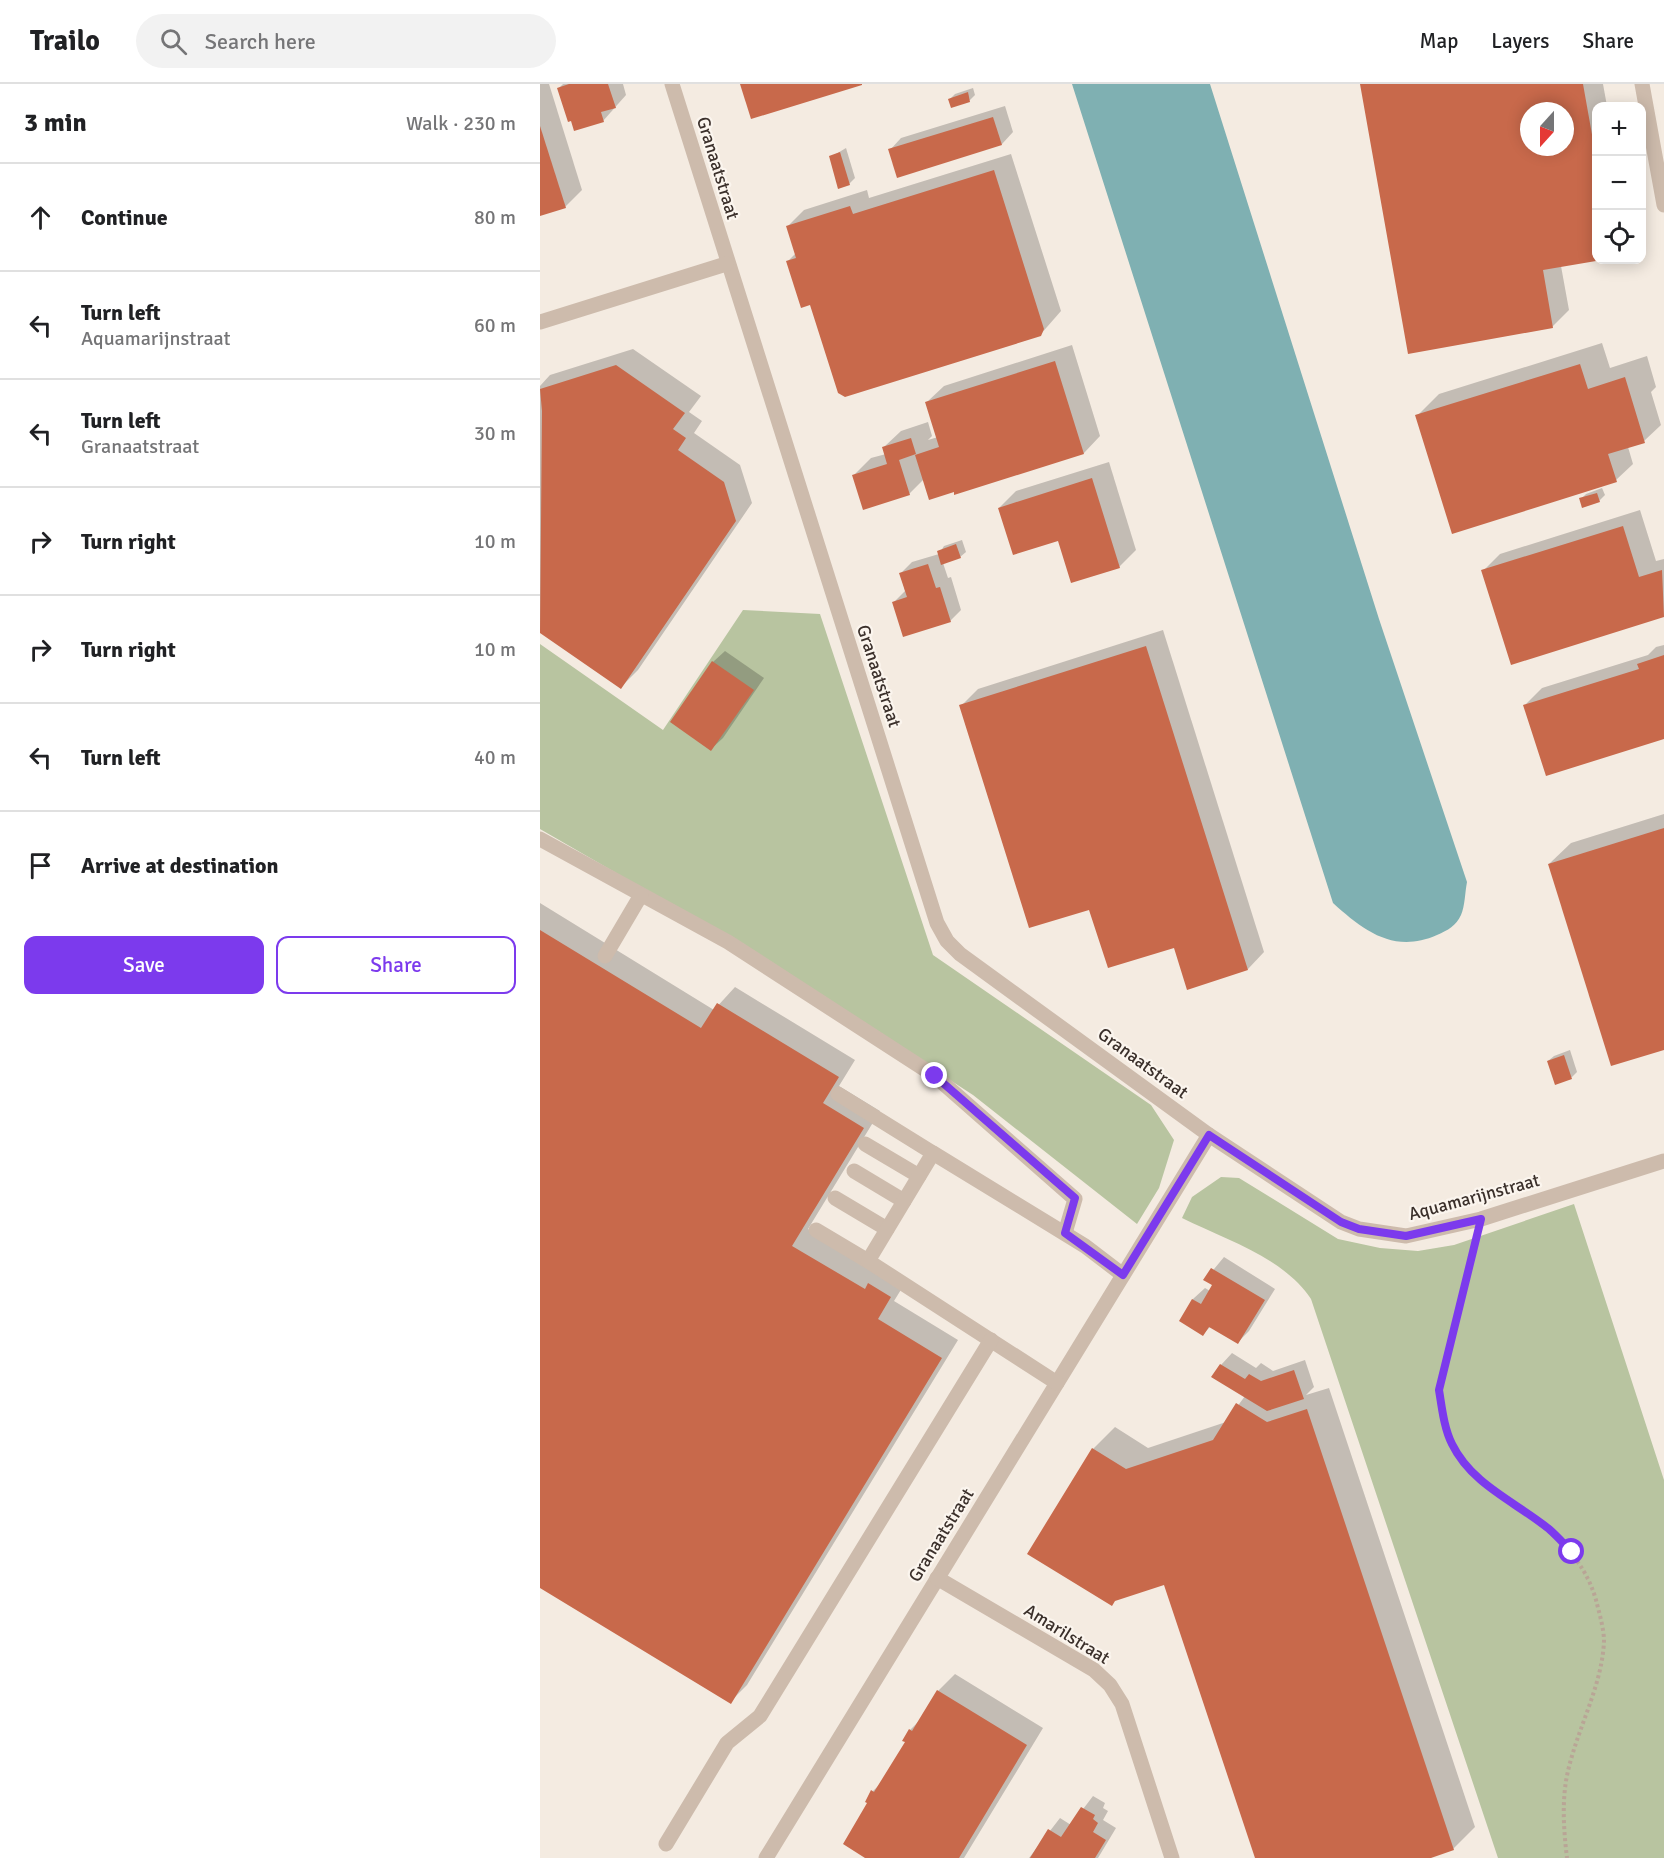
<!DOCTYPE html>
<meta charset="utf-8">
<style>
body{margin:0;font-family:Signika,sans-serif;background:#f2f2f2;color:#202124}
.controls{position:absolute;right:18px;top:18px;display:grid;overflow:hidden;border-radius:12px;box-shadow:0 3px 15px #0003}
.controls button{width:54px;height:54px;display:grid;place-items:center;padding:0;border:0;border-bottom:2px solid #e0e0e0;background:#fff;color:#202124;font:30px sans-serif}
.compass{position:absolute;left:980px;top:18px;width:54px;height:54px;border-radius:50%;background:#fff;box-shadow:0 3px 15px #0003;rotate:201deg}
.stop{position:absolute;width:18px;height:18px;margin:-14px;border:4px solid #7c3aed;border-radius:50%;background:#fff}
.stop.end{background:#7c3aed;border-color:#fff;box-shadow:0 2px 6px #0008}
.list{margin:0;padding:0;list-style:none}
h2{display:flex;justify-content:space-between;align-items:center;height:78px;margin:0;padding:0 24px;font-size:26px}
h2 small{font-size:20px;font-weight:400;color:#757577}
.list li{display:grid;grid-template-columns:39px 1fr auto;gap:18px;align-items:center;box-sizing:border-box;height:108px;padding:0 24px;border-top:2px solid #e0e0e0}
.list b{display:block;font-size:22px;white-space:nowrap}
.list p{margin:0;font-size:20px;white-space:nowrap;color:#757577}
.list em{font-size:20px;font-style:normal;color:#757577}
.actions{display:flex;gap:12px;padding:18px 24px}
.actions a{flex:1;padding:14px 0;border:2px solid #7c3aed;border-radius:12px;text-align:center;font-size:21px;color:#7c3aed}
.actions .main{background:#7c3aed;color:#fff}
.icon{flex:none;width:33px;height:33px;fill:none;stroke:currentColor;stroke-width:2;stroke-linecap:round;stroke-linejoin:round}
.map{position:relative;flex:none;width:1124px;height:1774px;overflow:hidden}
header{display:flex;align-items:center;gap:36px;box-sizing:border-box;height:84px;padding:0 30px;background:#fff;border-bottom:2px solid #e0e0e0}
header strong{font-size:28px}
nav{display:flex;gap:33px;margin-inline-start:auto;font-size:21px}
.search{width:420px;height:54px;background:#f2f2f2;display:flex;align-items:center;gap:15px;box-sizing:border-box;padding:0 21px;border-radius:33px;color:#757577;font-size:22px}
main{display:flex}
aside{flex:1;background:#fff}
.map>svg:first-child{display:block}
.green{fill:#b8c4a0}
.water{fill:#7fb0b2}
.shadow{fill:#0003;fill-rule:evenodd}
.building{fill:#c8694b;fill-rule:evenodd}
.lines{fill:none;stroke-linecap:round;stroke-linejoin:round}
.path{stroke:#b9a596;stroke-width:4;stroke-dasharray:3 3;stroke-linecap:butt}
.minor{stroke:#cdbbac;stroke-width:15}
.route{stroke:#7c3aed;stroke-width:8}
.labels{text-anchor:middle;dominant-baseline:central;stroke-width:4.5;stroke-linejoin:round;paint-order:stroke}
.street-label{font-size:18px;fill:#3b302b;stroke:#fbf5ee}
</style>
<header>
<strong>Trailo</strong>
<div class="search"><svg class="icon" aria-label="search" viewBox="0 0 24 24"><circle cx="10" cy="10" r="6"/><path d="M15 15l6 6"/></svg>Search here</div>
<nav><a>Map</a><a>Layers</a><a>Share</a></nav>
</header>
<main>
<aside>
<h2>3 min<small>Walk · 230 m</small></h2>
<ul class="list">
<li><svg class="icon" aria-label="ahead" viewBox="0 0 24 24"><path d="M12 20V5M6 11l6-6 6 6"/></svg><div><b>Continue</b></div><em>80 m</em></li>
<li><svg class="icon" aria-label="left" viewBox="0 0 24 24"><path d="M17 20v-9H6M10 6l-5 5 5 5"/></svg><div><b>Turn left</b><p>Aquamarijnstraat</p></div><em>60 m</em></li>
<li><svg class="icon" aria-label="left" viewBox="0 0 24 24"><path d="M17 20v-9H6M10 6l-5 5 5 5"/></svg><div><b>Turn left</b><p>Granaatstraat</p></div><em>30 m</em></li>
<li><svg class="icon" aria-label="right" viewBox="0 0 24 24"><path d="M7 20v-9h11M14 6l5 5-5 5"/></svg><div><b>Turn right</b></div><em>10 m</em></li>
<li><svg class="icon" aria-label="right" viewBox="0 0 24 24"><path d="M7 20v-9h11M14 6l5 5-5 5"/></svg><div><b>Turn right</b></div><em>10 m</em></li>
<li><svg class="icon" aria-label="left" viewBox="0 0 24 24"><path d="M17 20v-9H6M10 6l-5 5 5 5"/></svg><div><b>Turn left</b></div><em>40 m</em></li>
<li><svg class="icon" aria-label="arrive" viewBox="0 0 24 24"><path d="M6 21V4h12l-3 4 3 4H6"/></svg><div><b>Arrive at destination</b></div></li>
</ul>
<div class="actions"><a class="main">Save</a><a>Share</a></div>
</aside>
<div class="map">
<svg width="1124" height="1774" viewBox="0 0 1124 1774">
<rect width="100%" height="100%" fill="#f4ebe1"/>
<g class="green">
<polygon points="203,526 280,530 393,871 611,1021 634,1056 619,1104 597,1140 433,1011 218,871 0,745 0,560 123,646"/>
<path d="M681,1093L699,1094L798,1155L840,1164L878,1167L914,1161L1034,1120L1124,1396V1774H958L771,1215C743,1173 686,1156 642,1134L652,1113Z"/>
</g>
<path class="water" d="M532,0H670L839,535L927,798C925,808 925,822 921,831C916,842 908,846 897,851C854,870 824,847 793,819Z"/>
<g class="shadow">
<polygon points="0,0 9,0 42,106 25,123 0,130"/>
<polygon points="23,0 83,0 86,11 63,37 19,4"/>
<path d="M821,0H1063L1067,22H1056V175L1021,182L1029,226L1012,243ZM989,27H1025V63H989Z"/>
<polygon points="433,4 435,11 430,16 410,15 415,10"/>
<polygon points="465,22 473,48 462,60 358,92 350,66 361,54"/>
<polygon points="306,64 315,94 309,100 291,73"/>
<polygon points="471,70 521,227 500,251 271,219 248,177 256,169 247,143 264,126 327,106 329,114"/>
<polygon points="1062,259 1070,284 1107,272 1116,303 1111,308 1121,341 1104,357 1088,363 1093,380 1076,396 877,332 899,310"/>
<polygon points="532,261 560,352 544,369 384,395 369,410 314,391 331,374 346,370 344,363 361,347 388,338 392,352 388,356 398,353 387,318 404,302"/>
<polygon points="93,265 161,312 149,328 162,337 154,349 200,381 212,419 98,586 81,603 0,547 0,302 10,291"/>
<polygon points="569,378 596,466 579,483 459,424 476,407"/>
<polygon points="1062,404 1065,411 1059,417 1041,415 1046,410"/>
<polygon points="1100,426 1116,477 1124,475 1124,532 972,579 943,487 960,470"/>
<polygon points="422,456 426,468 420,473 403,479 408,494 411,493 421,526 410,537 354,518 365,507 361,489 372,478 399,470 404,462"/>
<polygon points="623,546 724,868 708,885 635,862 550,824 421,622 438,605"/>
<polygon points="1124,561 1124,654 985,621 1002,604 1108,571 1116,563"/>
<polygon points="185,567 224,594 183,654 171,665 132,638 173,578"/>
<polygon points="1124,730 1124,964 1009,780 1031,759"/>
<polygon points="0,819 174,926 195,903 315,976 299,1002 340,1027 268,1145 341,1189 367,1196 354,1217 418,1256 207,1601 190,1618 0,1502"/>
<polygon points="1030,966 1037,988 1032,993 1016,999 1008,977 1014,972"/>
<polygon points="684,1173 735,1205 709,1247 698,1258 671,1242 663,1250 641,1236 653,1215 665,1204 670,1207 674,1201 665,1196"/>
<polygon points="692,1269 716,1284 721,1279 733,1287 765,1276 774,1303 766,1311 789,1304 935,1743 913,1765 886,1774 716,1774 625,1499 553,1365 575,1343 608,1364 686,1338 705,1312 681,1281"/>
<polygon points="415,1590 503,1644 424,1774 328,1774 330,1719 333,1707 343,1697 367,1657 370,1646 380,1636 398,1607"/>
<polygon points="553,1712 565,1719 563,1724 568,1727 563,1736 576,1744 558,1774 489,1774 520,1734 531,1741"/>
</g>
<g class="building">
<polygon points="29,0 68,0 76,24 61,28 64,38 34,47 31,37 28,38 17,4"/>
<polygon points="200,0 322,0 322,1 211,35"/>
<path d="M820,0H1043L1056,73V177L1003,186L1013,244L868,270ZM989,27H1025V63H989Z"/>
<polygon points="428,8 430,18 411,24 408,15"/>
<polygon points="453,33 462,61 357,94 348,65"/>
<polygon points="0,42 26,124 0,132"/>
<polygon points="300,68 310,101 298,105 289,72"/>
<polygon points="454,86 504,245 501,252 305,313 298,309 270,221 261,224 246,177 256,174 246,142 310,122 313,130"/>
<polygon points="515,277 544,370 414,411 414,408 389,416 375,371 399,363 385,318"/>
<polygon points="1040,280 1048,305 1085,293 1105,359 1068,370 1077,398 912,450 875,331"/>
<polygon points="76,281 145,329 133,345 146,354 138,366 184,398 196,437 81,605 0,549 2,327 0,305"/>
<polygon points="371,354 376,370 359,376 370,411 323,426 312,391 347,380 342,363"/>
<polygon points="552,394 580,484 531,499 518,457 473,471 458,424"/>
<polygon points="1057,409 1060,418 1042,424 1039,414"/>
<polygon points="1083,442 1099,493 1122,486 1124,533 971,581 941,486"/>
<polygon points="416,460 421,474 401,481 397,467"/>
<polygon points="388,480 396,504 400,503 411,538 363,553 352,518 367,513 359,489"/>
<polygon points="606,562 708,886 647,906 634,864 568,884 549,826 489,844 419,621"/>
<polygon points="1124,571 1124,655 1006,692 983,621 1099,585 1097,580"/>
<polygon points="172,577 214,606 171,667 130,638"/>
<polygon points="1124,744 1124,966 1071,982 1008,780"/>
<polygon points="0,846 161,944 177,919 299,993 283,1019 324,1044 252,1162 325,1205 328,1199 351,1213 338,1235 402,1274 191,1620 0,1504"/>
<polygon points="1024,971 1032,995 1015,1001 1007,977"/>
<polygon points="671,1184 725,1216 698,1260 669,1243 663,1252 639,1237 652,1215 661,1220 672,1201 663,1196"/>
<polygon points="680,1280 705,1295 709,1290 721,1297 754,1286 764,1315 727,1327 671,1293"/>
<polygon points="696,1319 727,1338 767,1325 914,1766 891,1774 715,1774 624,1501 575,1517 572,1522 487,1470 552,1364 586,1385 673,1356"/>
<polygon points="397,1606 487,1661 419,1774 325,1774 303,1760 327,1719 325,1718 331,1706 334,1708 365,1658 362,1657 369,1645 372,1647"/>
<polygon points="541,1723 555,1731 553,1735 558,1739 553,1748 566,1756 555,1774 490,1774 508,1745 521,1753"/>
</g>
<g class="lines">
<path class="path" d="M934,1161C925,1198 915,1234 907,1271C904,1282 899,1296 899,1307C900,1419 1028,1417 1056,1516C1059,1528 1064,1545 1064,1557C1062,1605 1034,1650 1026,1697C1022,1722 1024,1749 1027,1774"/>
<g class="minor">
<polyline points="132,0 397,839 407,857 420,870 669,1051 226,1774"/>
<polyline points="1102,0 1124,121"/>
<polyline points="0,238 186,180"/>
<polyline points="0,755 188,858 395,992 535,1115 525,1149"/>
<polyline points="65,872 101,811"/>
<polyline points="298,1010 393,1069"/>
<polyline points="669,1051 801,1138 819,1145 866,1152 941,1135 1124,1077"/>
<polyline points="325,1060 379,1092"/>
<polyline points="314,1087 364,1117"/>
<polyline points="295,1114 347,1145"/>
<polyline points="276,1146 328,1177"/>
<polyline points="517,1299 328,1177 393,1069 545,1162 583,1191"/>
<polyline points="397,1494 554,1586 570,1601 582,1620 632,1774"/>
<polyline points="126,1760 187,1659 220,1632 451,1256"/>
</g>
</g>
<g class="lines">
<path class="route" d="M395,992L535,1114L525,1149L583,1191L669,1051L801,1138L819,1145L866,1152L941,1135L899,1306C902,1324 904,1344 912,1360C932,1401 976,1418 1009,1445C1017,1452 1025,1461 1032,1468"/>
</g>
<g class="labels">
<g class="street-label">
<text transform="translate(178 84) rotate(73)">Granaatstraat</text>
<text transform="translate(339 592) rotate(72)">Granaatstraat</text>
<text transform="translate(603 979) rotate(36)">Granaatstraat</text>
<text transform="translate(934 1113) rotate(-15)">Aquamarijnstraat</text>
<text transform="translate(401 1451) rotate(-58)">Granaatstraat</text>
<text transform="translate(527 1550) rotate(32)">Amarilstraat</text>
</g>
</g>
</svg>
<div class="controls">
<button>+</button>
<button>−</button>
<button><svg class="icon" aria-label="locate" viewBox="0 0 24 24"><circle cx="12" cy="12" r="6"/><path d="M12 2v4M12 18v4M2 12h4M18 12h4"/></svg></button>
</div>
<svg class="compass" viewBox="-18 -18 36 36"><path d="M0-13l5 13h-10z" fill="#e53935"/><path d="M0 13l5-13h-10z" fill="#757577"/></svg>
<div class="stop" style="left:1032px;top:1468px"></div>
<div class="stop end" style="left:395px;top:992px"></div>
</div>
</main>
